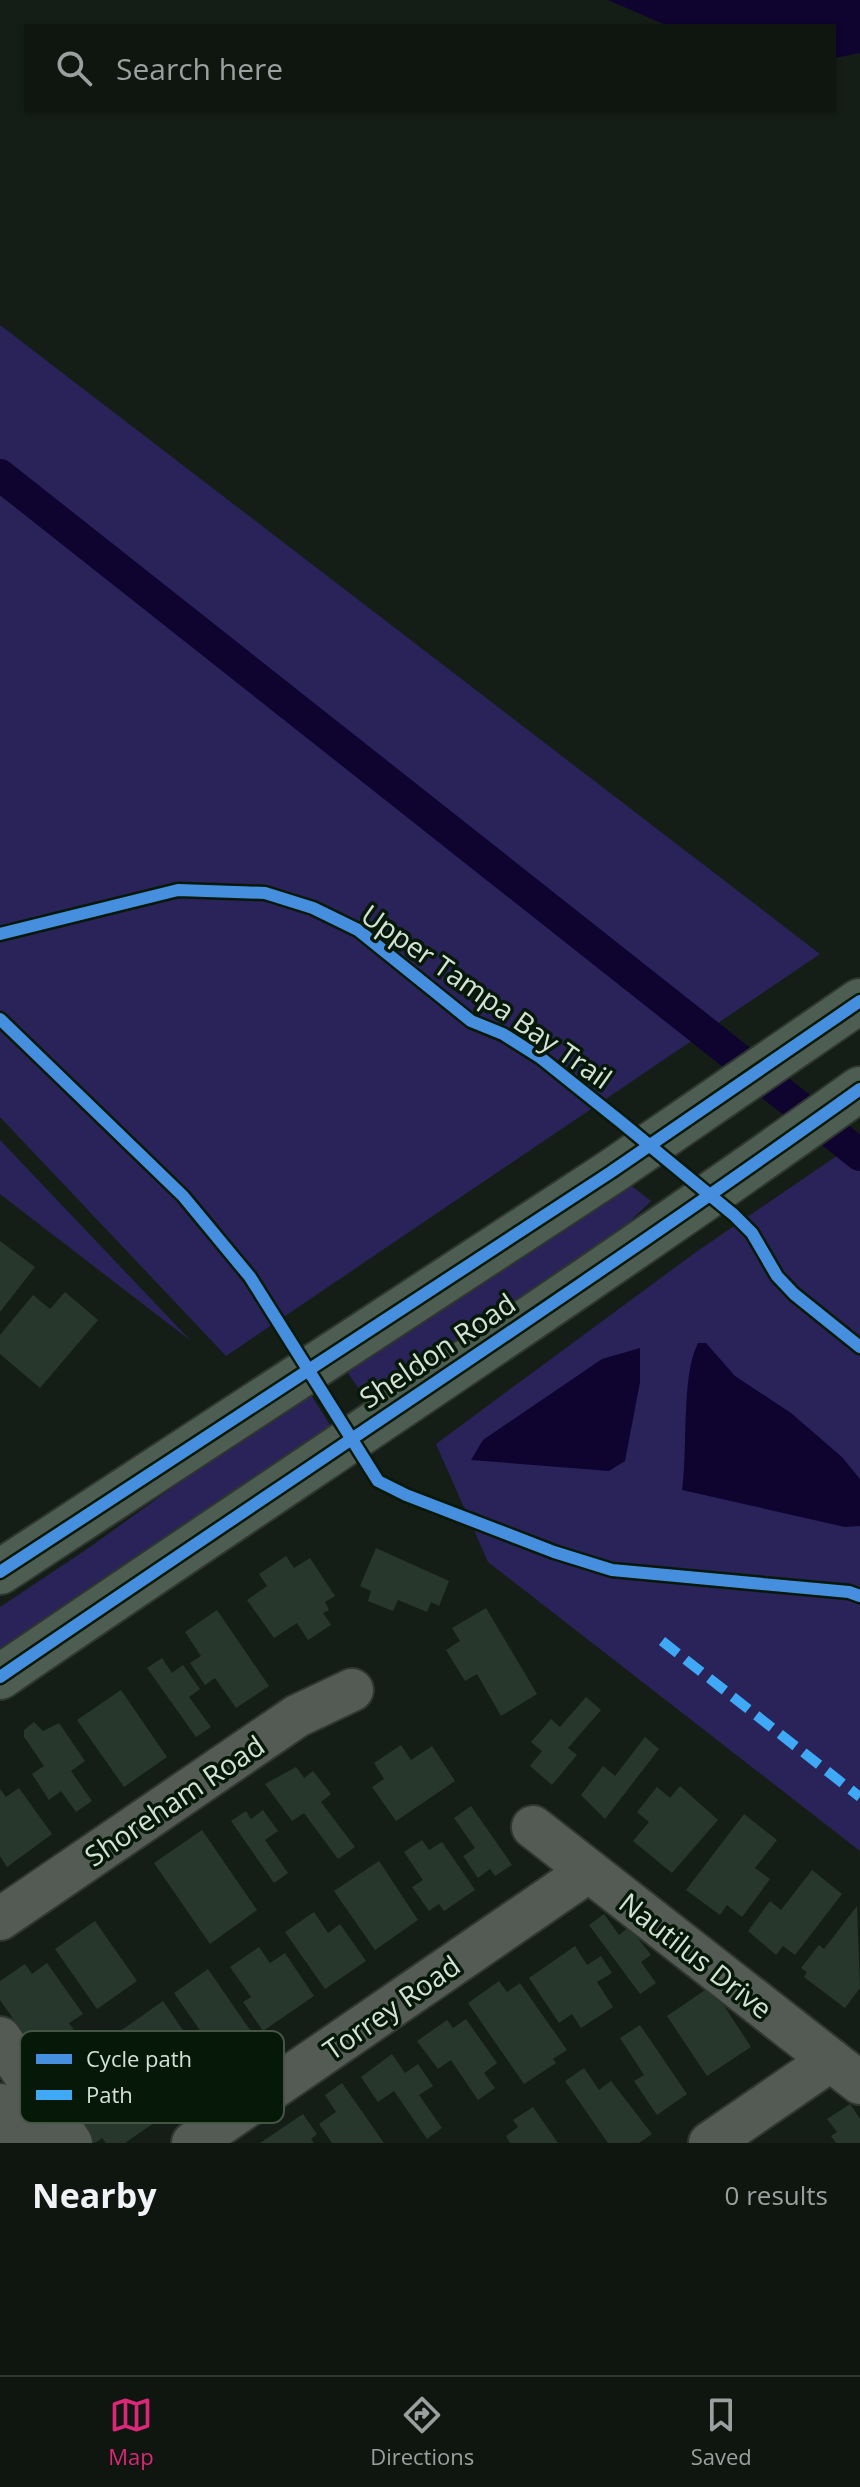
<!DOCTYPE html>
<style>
body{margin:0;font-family:"Open Sans",sans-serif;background:#181f19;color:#f1f3f6}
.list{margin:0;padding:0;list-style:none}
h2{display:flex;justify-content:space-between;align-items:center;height:104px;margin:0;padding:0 32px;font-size:34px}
h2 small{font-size:26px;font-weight:400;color:#9b9f9f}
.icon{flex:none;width:44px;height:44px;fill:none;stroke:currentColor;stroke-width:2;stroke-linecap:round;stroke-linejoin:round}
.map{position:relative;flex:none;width:860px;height:2143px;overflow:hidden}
.search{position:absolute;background:#0f1610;box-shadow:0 2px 6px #0004;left:24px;right:24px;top:24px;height:88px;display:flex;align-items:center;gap:20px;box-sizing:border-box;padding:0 28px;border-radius:0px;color:#9b9f9f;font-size:30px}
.sheet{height:232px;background:#0f1610}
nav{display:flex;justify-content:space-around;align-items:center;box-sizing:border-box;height:112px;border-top:2px solid #2f3530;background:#0f1610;font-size:22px;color:#9b9f9f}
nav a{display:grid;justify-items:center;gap:4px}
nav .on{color:#db2777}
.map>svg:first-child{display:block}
.green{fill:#292359}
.water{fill:#0e042f}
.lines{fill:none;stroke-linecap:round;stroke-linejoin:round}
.canal{stroke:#0e042f;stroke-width:32}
.building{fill:#27372b}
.minor-casing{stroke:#2f3730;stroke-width:46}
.major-casing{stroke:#2f3730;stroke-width:48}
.minor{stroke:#535b54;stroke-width:42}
.major{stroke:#4e5d51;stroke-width:44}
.quiet{stroke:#3fa9f5;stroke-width:10;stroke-dasharray:20 10;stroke-linecap:butt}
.cycleway-casing{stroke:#061909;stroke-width:17}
.cycleway{stroke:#468fdf;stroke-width:12}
.labels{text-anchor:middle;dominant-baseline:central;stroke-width:7;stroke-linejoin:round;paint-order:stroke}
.street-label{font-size:28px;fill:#d4e1d5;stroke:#061909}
.key{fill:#061909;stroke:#445546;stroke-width:2}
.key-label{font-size:22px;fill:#d4e1d5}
</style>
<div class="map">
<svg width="860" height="2143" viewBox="0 0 860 2143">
<rect width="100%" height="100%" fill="#141e16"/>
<g class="green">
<polygon points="0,325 820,954 226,1356 0,1117"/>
<polygon points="0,1140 191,1341 0,1194"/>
<polygon points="860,1140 860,1851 488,1562 436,1444 696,1252"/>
<polygon points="629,1184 651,1201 621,1230 369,1404 344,1367"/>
<polygon points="308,1390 333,1430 0,1656 0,1607 90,1547"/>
</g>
<g class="water">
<polygon points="608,0 860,0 860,53 834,58 834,26 668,26"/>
<path d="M698,1343H706L735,1376L791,1413L842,1457L860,1479V1526L845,1527L682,1490C688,1449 681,1376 698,1343Z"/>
<polygon points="640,1348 640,1382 625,1461 609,1471 471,1460 483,1440 602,1359"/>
</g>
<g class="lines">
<polyline class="canal" points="0,475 860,1155"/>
</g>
<g class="building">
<polygon points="0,1241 35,1267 0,1312"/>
<polygon points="65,1292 98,1320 40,1388 0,1354 0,1335 33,1295 50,1309"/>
<polygon points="376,1548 449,1581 439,1606 431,1602 427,1612 398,1600 393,1611 368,1601 371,1591 360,1586"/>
<polygon points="286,1556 294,1568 310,1558 335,1596 325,1602 329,1610 323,1613 331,1625 308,1640 297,1623 274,1638 247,1600 267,1586 259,1574"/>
<polygon points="486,1608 537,1694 501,1716 477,1674 465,1681 446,1650 460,1641 452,1628"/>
<polygon points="217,1610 269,1686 236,1708 215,1678 205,1685 190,1663 201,1656 185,1632"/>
<polygon points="162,1658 172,1673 183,1665 200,1689 189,1697 211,1727 196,1737 147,1668"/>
<polygon points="121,1690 167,1757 124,1787 77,1720"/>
<polygon points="586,1697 601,1710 568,1748 577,1755 552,1785 530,1766 542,1751 531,1742 551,1719 560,1727"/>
<polygon points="34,1722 43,1731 59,1723 85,1761 71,1771 92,1801 76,1812 61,1791 49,1800 32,1774 44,1766 24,1737 24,1730"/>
<polygon points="645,1737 659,1749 605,1819 581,1795 603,1766 615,1776"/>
<polygon points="401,1745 411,1760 432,1746 455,1781 396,1821 372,1787 384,1779 374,1763"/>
<polygon points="296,1767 304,1778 313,1771 331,1794 321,1802 355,1847 338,1859 304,1813 292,1821 265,1784"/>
<polygon points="680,1786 718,1820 672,1873 633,1841 649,1822 637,1812 657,1787 670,1798"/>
<polygon points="19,1788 52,1834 7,1867 0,1856 0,1789 6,1797"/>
<polygon points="471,1806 512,1865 495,1876 490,1869 478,1878 463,1856 475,1848 454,1818"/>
<polygon points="263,1810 278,1831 265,1840 288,1873 274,1883 231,1821 246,1811 251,1819"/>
<polygon points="744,1814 777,1840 755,1868 770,1879 742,1917 727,1905 720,1915 686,1890"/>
<polygon points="202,1830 257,1910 210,1944 154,1863"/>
<polygon points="422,1840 429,1850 442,1842 475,1890 444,1911 439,1904 429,1911 412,1887 423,1880 404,1852"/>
<polygon points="379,1861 418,1920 375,1950 334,1891"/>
<polygon points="812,1870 842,1894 795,1955 783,1946 776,1955 748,1931 770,1901 781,1910"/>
<polygon points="857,1906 860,1988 845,2008 804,1977 807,1972 801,1968 819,1945 824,1949"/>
<polygon points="314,1912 328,1933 340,1924 366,1961 325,1989 285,1932"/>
<polygon points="604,1914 619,1935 629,1927 651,1955 641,1962 656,1983 640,1994 589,1925"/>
<polygon points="95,1921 137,1981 97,2009 55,1949"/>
<polygon points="575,1946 587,1965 601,1956 612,1973 597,1982 613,2007 581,2028 572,2014 559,2023 529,1978"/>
<polygon points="259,1947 270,1963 285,1953 314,1996 263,2031 243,2002 251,1997 230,1967"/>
<polygon points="47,1963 83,2014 69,2023 81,2040 45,2064 0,2000 0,1981 25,1964 32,1974"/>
<polygon points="208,1969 261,2046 227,2069 174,1993"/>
<polygon points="499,1981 507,1992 520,1983 567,2050 553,2059 556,2063 524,2084 468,2003"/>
<polygon points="711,1986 751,2047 707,2076 667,2016"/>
<polygon points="163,2001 208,2067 162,2101 116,2034"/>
<polygon points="466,2019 497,2063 484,2073 495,2088 478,2100 451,2060 438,2069 417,2041 447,2020 453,2028"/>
<polygon points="640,2025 687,2094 657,2115 634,2081 644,2075 620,2038"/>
<polygon points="392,2054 405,2073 418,2064 433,2086 419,2095 442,2128 427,2139 394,2091 378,2102 361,2077"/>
<polygon points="123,2063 161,2118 125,2143 106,2143 102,2138 95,2143 77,2117 84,2112 67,2087 100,2065 107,2074"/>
<polygon points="584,2068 599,2090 611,2081 652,2134 639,2143 608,2143 565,2081"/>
<polygon points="342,2083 384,2143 332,2143 319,2124 336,2112 325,2095"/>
<polygon points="850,2104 860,2119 860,2143 836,2143 831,2136 837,2132 827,2119"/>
<polygon points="533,2107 558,2143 510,2143 506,2136 518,2127 513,2120"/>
<polygon points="303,2114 317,2134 311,2139 314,2143 260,2143"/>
</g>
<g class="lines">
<defs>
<g id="minor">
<polyline points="533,1827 860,2083"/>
<polyline points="0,1919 297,1716 352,1690"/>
<polyline points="0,2038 71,2143"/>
<polyline points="0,2105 26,2143"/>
<polyline points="193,2143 589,1871"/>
<polyline points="710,2143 831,2060"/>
</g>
<g id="major">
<polyline points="0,1572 611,1172 860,1001"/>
<path d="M0,1677C286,1481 578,1291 860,1089"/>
</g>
</defs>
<use href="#minor" class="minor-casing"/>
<use href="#major" class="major-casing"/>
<use href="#minor" class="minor"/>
<use href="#major" class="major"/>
<polyline class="quiet" points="662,1641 860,1797"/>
<defs>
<g id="cycleway">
<polyline points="0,934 178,890 265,893 313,908 358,930 471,1021 503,1034 541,1058 621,1122 734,1215 752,1233 777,1276 794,1294 860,1347"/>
<polyline points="0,1019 183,1196 250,1277 378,1481 406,1495 554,1552 612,1570 849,1592 860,1596"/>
<polyline points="0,1572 611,1172 860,1001"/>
<path d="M0,1677C286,1481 578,1291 860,1089"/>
</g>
</defs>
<use href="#cycleway" class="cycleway-casing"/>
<use href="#cycleway" class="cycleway"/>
</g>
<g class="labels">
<g class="street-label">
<text transform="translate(487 996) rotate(35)">Upper Tampa Bay Trail</text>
<text transform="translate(437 1350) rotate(-34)">Sheldon Road</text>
<text transform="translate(174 1800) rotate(-34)">Shoreham Road</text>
<text transform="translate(696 1955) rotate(38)">Nautilus Drive</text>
<text transform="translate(391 2007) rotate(-35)">Torrey Road</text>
</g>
</g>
<rect x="20" y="2031" width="264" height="92" rx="12" class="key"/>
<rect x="36" y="2054" width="36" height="10" fill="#468fdf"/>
<rect x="36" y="2090" width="36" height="10" fill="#3fa9f5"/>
<g class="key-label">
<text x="86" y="2067">Cycle path</text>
<text x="86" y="2103">Path</text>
</g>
</svg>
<div class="search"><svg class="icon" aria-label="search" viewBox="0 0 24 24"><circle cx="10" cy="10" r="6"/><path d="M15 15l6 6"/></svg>Search here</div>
</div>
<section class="sheet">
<h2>Nearby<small>0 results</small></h2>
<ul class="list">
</ul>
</section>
<nav>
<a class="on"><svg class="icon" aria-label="map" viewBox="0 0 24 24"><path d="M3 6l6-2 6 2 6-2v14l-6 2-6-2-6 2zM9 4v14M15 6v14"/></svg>Map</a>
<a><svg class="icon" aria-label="directions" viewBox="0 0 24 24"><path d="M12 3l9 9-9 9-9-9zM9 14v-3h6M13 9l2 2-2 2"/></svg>Directions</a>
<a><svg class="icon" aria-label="saved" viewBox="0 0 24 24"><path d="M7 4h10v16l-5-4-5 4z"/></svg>Saved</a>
</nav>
